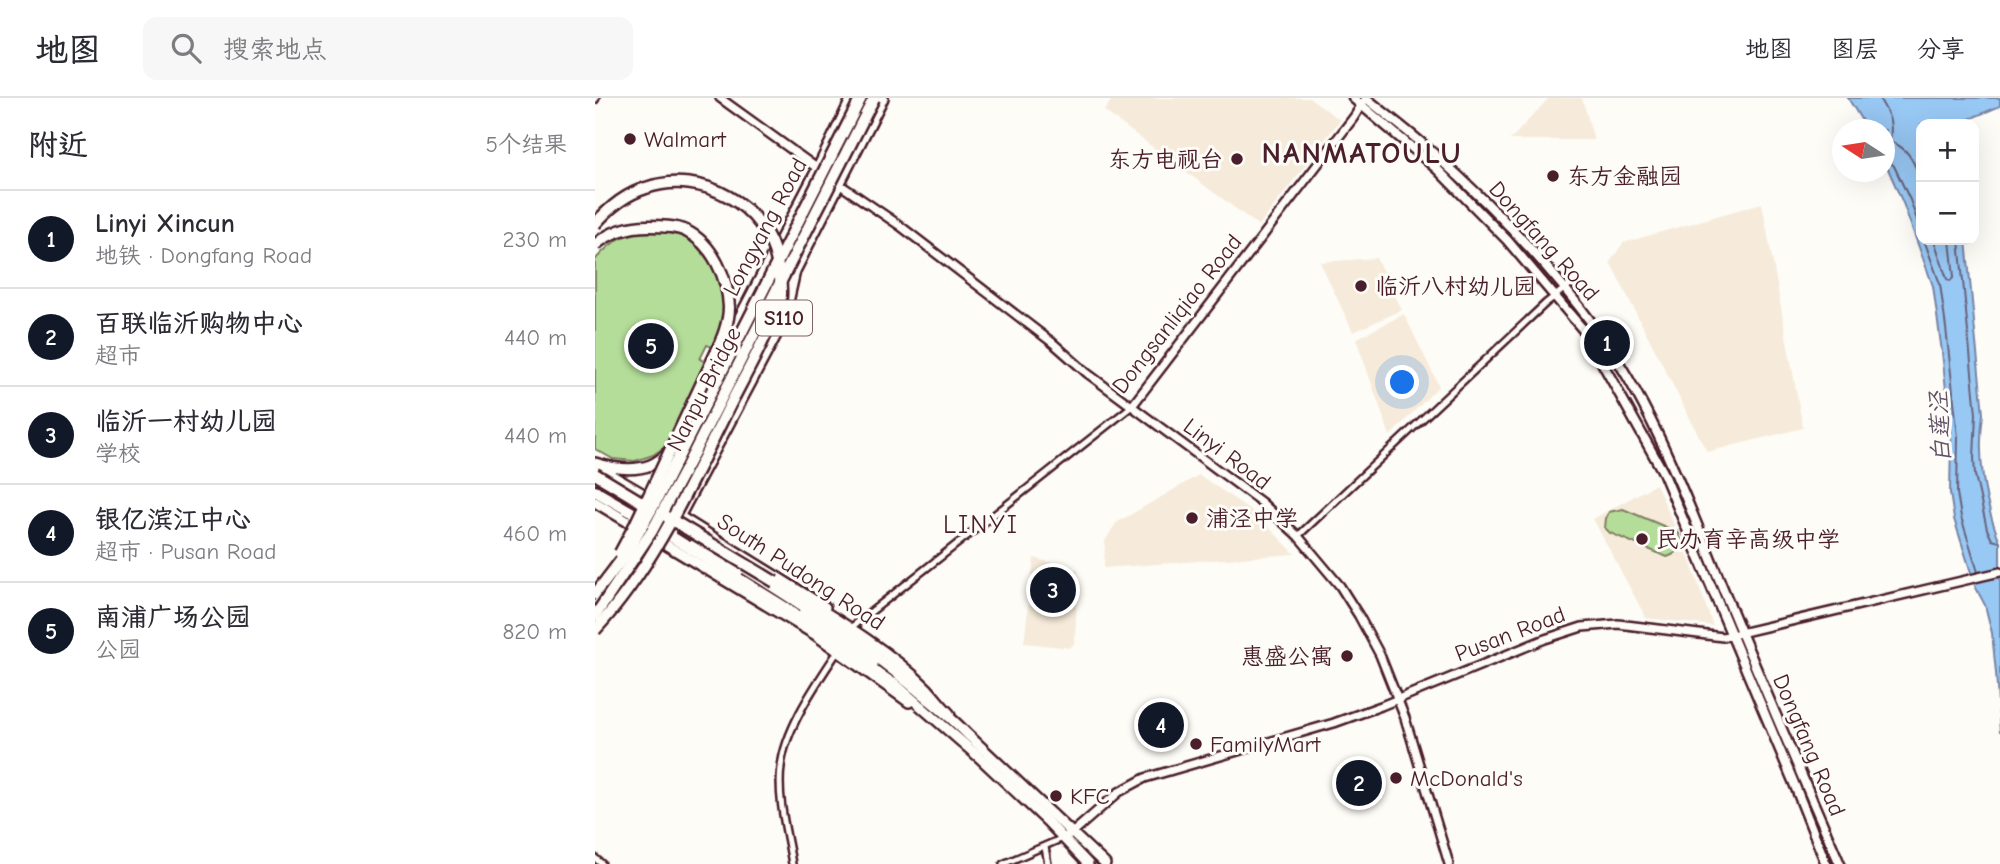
<!DOCTYPE html>
<html lang="zh">
<meta charset="utf-8">
<style>
body{margin:0;font-family:"Comic Neue","LXGW WenKai TC",sans-serif;background:#f7f7f7;color:#2b2b33}
.controls{position:absolute;right:21px;top:21px;display:grid;overflow:hidden;border-radius:14px;box-shadow:0 7px 28px #0002}
.controls button{width:63px;height:63px;display:grid;place-items:center;padding:0;border:0;border-bottom:2px solid #e1e1e2;background:#fff;color:#2b2b33;font:35px sans-serif}
.compass{position:absolute;left:1237px;top:21px;width:63px;height:63px;border-radius:50%;background:#fff;box-shadow:0 7px 28px #0002;rotate:282deg}
.you{position:absolute;left:808px;top:285px;width:24px;height:24px;margin:-18px;border:5px solid #fff;border-radius:50%;background:#1a73e8;box-shadow:0 0 0 10px #1a73e833}
.badge{display:grid;place-items:center;width:46px;height:46px;border-radius:50%;background:#111827;color:#fff;font-size:23px;font-weight:700}
.pin{position:absolute;translate:-50% -50%;border:4px solid #fff;box-shadow:0 2px 7px #0006}
.list{margin:0;padding:0;list-style:none}
h2{display:flex;justify-content:space-between;align-items:center;height:91px;margin:0;padding:0 28px;font-size:30px}
h2 small{font-size:23px;font-weight:400;color:#7c7c81}
.list li{display:grid;grid-template-columns:46px 1fr auto;gap:21px;align-items:center;box-sizing:border-box;height:98px;padding:0 28px;border-top:2px solid #e1e1e2}
.list b{display:block;font-size:26px;white-space:nowrap}
.list p{margin:0;font-size:23px;white-space:nowrap;color:#7c7c81}
.list em{font-size:23px;font-style:normal;color:#7c7c81}
.icon{flex:none;width:38px;height:38px;fill:none;stroke:currentColor;stroke-width:2;stroke-linecap:round;stroke-linejoin:round}
.map{position:relative;flex:none;width:1405px;height:766px;overflow:hidden}
header{display:flex;align-items:center;gap:42px;box-sizing:border-box;height:98px;padding:0 35px;background:#fff;border-bottom:2px solid #e1e1e2}
header strong{font-size:33px}
nav{display:flex;gap:38px;margin-inline-start:auto;font-size:24px}
.search{width:490px;height:63px;background:#f7f7f7;display:flex;align-items:center;gap:18px;box-sizing:border-box;padding:0 24px;border-radius:14px;color:#7c7c81;font-size:26px}
main{display:flex}
aside{flex:1;background:#fff}
.map>svg:first-child{display:block}
.built{fill:#f6ebda}
.green{fill:#b4dd99;stroke:#7f7e62;stroke-width:2}
.water{fill:#98c8f4;stroke:#7984a4;stroke-width:2}
.lines{fill:none;stroke-linecap:round;stroke-linejoin:round}
.shore{stroke:#69637b;stroke-width:2}
.minor-casing{stroke:#4a1f2b;stroke-width:10}
.tertiary-casing{stroke:#4a1f2b;stroke-width:12}
.secondary-casing{stroke:#4a1f2b;stroke-width:13}
.primary-casing{stroke:#4a1f2b;stroke-width:14}
.trunk-casing{stroke:#4a1f2b;stroke-width:15}
.minor{stroke:#fdfcf7;stroke-width:5}
.tertiary{stroke:#fdfcf7;stroke-width:7}
.secondary{stroke:#fdfcf7;stroke-width:8}
.primary{stroke:#fdfcf7;stroke-width:9}
.trunk{stroke:#fdfcf7;stroke-width:10}
.trunk-bridge-casing{stroke:#4a1f2b;stroke-width:15;stroke-linecap:butt}
.trunk-bridge{stroke:#fdfcf7;stroke-width:10}
.poi-dot{fill:#4a1f2b;stroke:#fdfcf7;stroke-width:2.5}
.labels{text-anchor:middle;dominant-baseline:central;stroke-width:6;stroke-linejoin:round;paint-order:stroke}
.shield{fill:#fdfcf7;stroke:#806168;stroke-width:2}
.shield-label{font-size:21px;font-weight:bold;fill:#4a1f2b}
.poi-label{font-size:23px;fill:#4a1f2b;stroke:#fdfcf7;text-anchor:start}
.street-label{font-size:23px;fill:#4a1f2b;stroke:#fdfcf7}
.water-label{font-size:24px;font-style:italic;fill:#615267;stroke:#fdfcf7}
.quarter-label{font-size:26px;letter-spacing:2px;fill:#4a1f2b;stroke:#fdfcf7}
.district-label{font-size:30px;font-weight:bold;letter-spacing:2px;fill:#4a1f2b;stroke:#fdfcf7}
</style>
<header>
<strong>地图</strong>
<div class="search"><svg class="icon" aria-label="search" viewBox="0 0 24 24"><circle cx="10" cy="10" r="6"/><path d="M15 15l6 6"/></svg>搜索地点</div>
<nav><a>地图</a><a>图层</a><a>分享</a></nav>
</header>
<main>
<aside>
<h2>附近<small>5个结果</small></h2>
<ul class="list">
<li><span class="badge">1</span><div><b>Linyi Xincun</b><p>地铁 · Dongfang Road</p></div><em>230 m</em></li>
<li><span class="badge">2</span><div><b>百联临沂购物中心</b><p>超市</p></div><em>440 m</em></li>
<li><span class="badge">3</span><div><b>临沂一村幼儿园</b><p>学校</p></div><em>440 m</em></li>
<li><span class="badge">4</span><div><b>银亿滨江中心</b><p>超市 · Pusan Road</p></div><em>460 m</em></li>
<li><span class="badge">5</span><div><b>南浦广场公园</b><p>公园</p></div><em>820 m</em></li>
</ul>
</aside>
<div class="map">
<svg width="1405" height="766" viewBox="0 0 1405 766">
<rect width="100%" height="100%" fill="#fdfcf7"/>
<filter id="ink" filterUnits="userSpaceOnUse"><feTurbulence type="fractalNoise" baseFrequency=".0143" numOctaves="2"/><feDisplacementMap in="SourceGraphic" scale="14" xChannelSelector="R" yChannelSelector="G"/><feConvolveMatrix kernelMatrix="1 2 1 2 8 2 1 2 1" color-interpolation-filters="sRGB"/></filter>
<g filter="url(#ink)">
<g class="built">
<polygon points="518,0 715,0 745,22 664,128 509,13"/>
<polygon points="954,0 987,0 999,42 915,42"/>
<polygon points="1167,105 1208,330 1112,354 1015,164 1028,145"/>
<polygon points="781,160 807,212 758,234 725,164"/>
<polygon points="809,216 844,288 795,338 761,241"/>
<polygon points="604,377 660,415 700,456 509,470 510,443 521,425"/>
<polygon points="1061,386 1094,460 1118,528 1051,520 998,421"/>
<polygon points="439,460 483,472 480,544 475,550 429,545"/>
</g>
<g class="green">
<path d="M64,132L90,139L113,156L126,188L132,221L120,250L112,247L105,261L112,265L71,348L58,357L40,363L18,361L0,351V162C22,137 32,135 64,132Z"/>
<path d="M1028,411L1083,434C1090,446 1085,455 1072,459L1015,435L1010,430L1011,420L1014,414Z"/>
</g>
<path class="water" d="M1253,0H1405V8L1367,24L1365,26H1326V142H1371L1388,316C1382,359 1389,405 1405,444V634L1401,575L1397,535L1390,507L1381,490L1359,421L1355,395L1356,339L1347,254L1338,188L1308,105L1290,64V32L1272,31Z"/>
<g class="lines">
<g class="shore">
<path d="M1284,0C1294,17 1298,23 1295,43C1315,52 1317,61 1326,81"/>
<polyline points="1290,63 1295,64 1299,68 1315,102 1326,133"/>
<polyline points="1329,142 1345,186 1351,230 1363,339 1362,395 1366,419 1383,474"/>
<polyline points="1339,142 1352,181 1355,183 1359,179 1355,142"/>
<polyline points="1364,142 1381,316 1379,360 1380,377 1392,431 1397,442 1405,444"/>
</g>
<defs>
<g id="minor">
<polyline points="0,2 1,0"/>
<polyline points="703,438 951,205 982,181"/>
<polyline points="258,528 537,308"/>
<polyline points="450,749 453,766"/>
<polyline points="0,760 7,766"/>
<path d="M197,766C192,735 182,701 186,669C190,630 222,585 243,553"/>
<polyline points="408,766 468,740"/>
</g>
<g id="tertiary">
<polyline points="125,0 244,86 304,127 458,245 492,275 666,404 703,438 745,488 764,518 785,557 810,620 854,766"/>
<polyline points="537,308 759,19 769,3"/>
<polyline points="468,740 477,735 524,694 550,680 739,625 786,608 950,541 987,529 1023,526 1128,539 1405,474"/>
</g>
<g id="secondary">
<polyline points="758,0 842,71 912,142 990,234 1068,374 1198,683 1231,766"/>
<path d="M771,0C793,18 816,35 837,54C896,106 955,168 1002,232C1058,309 1091,401 1127,488C1165,581 1205,674 1245,766"/>
<polyline points="0,509 10,494"/>
</g>
<g id="primary">
<polyline points="125,257 223,70 257,0"/>
<path d="M0,365C23,372 54,376 72,355"/>
<polyline points="0,368 50,397 230,509"/>
<polyline points="0,404 221,537 314,604"/>
<polyline points="76,434 180,239 191,213 200,173 288,0"/>
<polyline points="98,447 143,474"/>
<path d="M140,465C203,504 265,544 322,592C340,607 355,618 371,635L510,766"/>
<polyline points="208,515 262,553 278,567"/>
<polyline points="299,585 384,659 452,723 493,766"/>
</g>
<g id="trunk">
<polyline points="0,393 40,416 191,510 304,590"/>
<path d="M180,484C231,516 289,548 332,591C339,599 346,608 354,616"/>
<polyline points="0,496 8,486"/>
</g>
</defs>
<use href="#minor" class="minor-casing"/>
<use href="#tertiary" class="tertiary-casing"/>
<use href="#secondary" class="secondary-casing"/>
<use href="#primary" class="primary-casing"/>
<use href="#trunk" class="trunk-casing"/>
<use href="#minor" class="minor"/>
<use href="#tertiary" class="tertiary"/>
<use href="#secondary" class="secondary"/>
<use href="#primary" class="primary"/>
<use href="#trunk" class="trunk"/>
<defs>
<g id="trunk-bridge">
<path d="M0,126C14,110 31,96 51,90C107,71 171,107 182,164C185,177 188,192 185,206C183,214 177,222 174,230C163,254 150,278 138,301C98,380 61,466 0,532"/>
<path d="M0,147C15,134 35,128 54,128C66,128 81,128 91,133C118,146 133,181 134,209C134,225 127,241 121,255L41,425L25,455"/>
<polyline points="0,376 53,408"/>
<polyline points="72,419 180,484"/>
<polyline points="8,486 33,453 59,407 266,0"/>
<polyline points="0,518 57,433 93,366 279,0"/>
</g>
</defs>
<use href="#trunk-bridge" class="trunk-bridge-casing"/>
<use href="#trunk-bridge" class="trunk-bridge"/>
</g>
</g>
<g class="poi-dot">
<circle cx="35" cy="41" r="7"/>
<circle cx="642" cy="61" r="7"/>
<circle cx="958" cy="78" r="7"/>
<circle cx="766" cy="188" r="7"/>
<circle cx="597" cy="420" r="7"/>
<circle cx="1047" cy="441" r="7"/>
<circle cx="752" cy="558" r="7"/>
<circle cx="601" cy="646" r="7"/>
<circle cx="801" cy="680" r="7"/>
<circle cx="461" cy="698" r="7"/>
</g>
<g class="labels">
<rect class="shield" x="161" y="202.5" width="56" height="35" rx="5"/>
<g class="shield-label">
<text x="189" y="220">S110</text>
</g>
<g class="poi-label">
<text x="49" y="41">Walmart</text>
<text x="628" y="61" text-anchor="end">东方电视台</text>
<text x="972" y="78">东方金融园</text>
<text x="780" y="188">临沂八村幼儿园</text>
<text x="611" y="420">浦泾中学</text>
<text x="1061" y="441">民办育辛高级中学</text>
<text x="738" y="558" text-anchor="end">惠盛公寓</text>
<text x="615" y="646">FamilyMart</text>
<text x="815" y="680">McDonald's</text>
<text x="475" y="698">KFC</text>
</g>
<g class="street-label">
<text transform="translate(170 129) rotate(-62)">Longyang Road</text>
<text transform="translate(949 143) rotate(48)">Dongfang Road</text>
<text transform="translate(582 216) rotate(-52)">Dongsanliqiao Road</text>
<text transform="translate(109 291) rotate(-63)">Nanpu Bridge</text>
<text transform="translate(632 356) rotate(37)">Linyi Road</text>
<text transform="translate(206 474) rotate(33)">South Pudong Road</text>
<text transform="translate(915 536) rotate(-21)">Pusan Road</text>
<text transform="translate(1214 647) rotate(67)">Dongfang Road</text>
</g>
<g class="water-label">
<text transform="translate(1345 329) rotate(-93)">白莲泾</text>
</g>
<g class="quarter-label">
<text x="386" y="427">LINYI</text>
</g>
<g class="district-label">
<text x="767" y="55">NANMATOULU</text>
</g>
</g>
</svg>
<div class="controls">
<button>+</button>
<button>−</button>
</div>
<svg class="compass" viewBox="-18 -18 36 36"><path d="M0-13l5 13h-10z" fill="#e53935"/><path d="M0 13l5-13h-10z" fill="#7c7c81"/></svg>
<div class="you"></div>
<div class="pin badge" style="left:1012px;top:245px">1</div>
<div class="pin badge" style="left:764px;top:685px">2</div>
<div class="pin badge" style="left:458px;top:492px">3</div>
<div class="pin badge" style="left:566px;top:627px">4</div>
<div class="pin badge" style="left:56px;top:248px">5</div>
</div>
</main>
